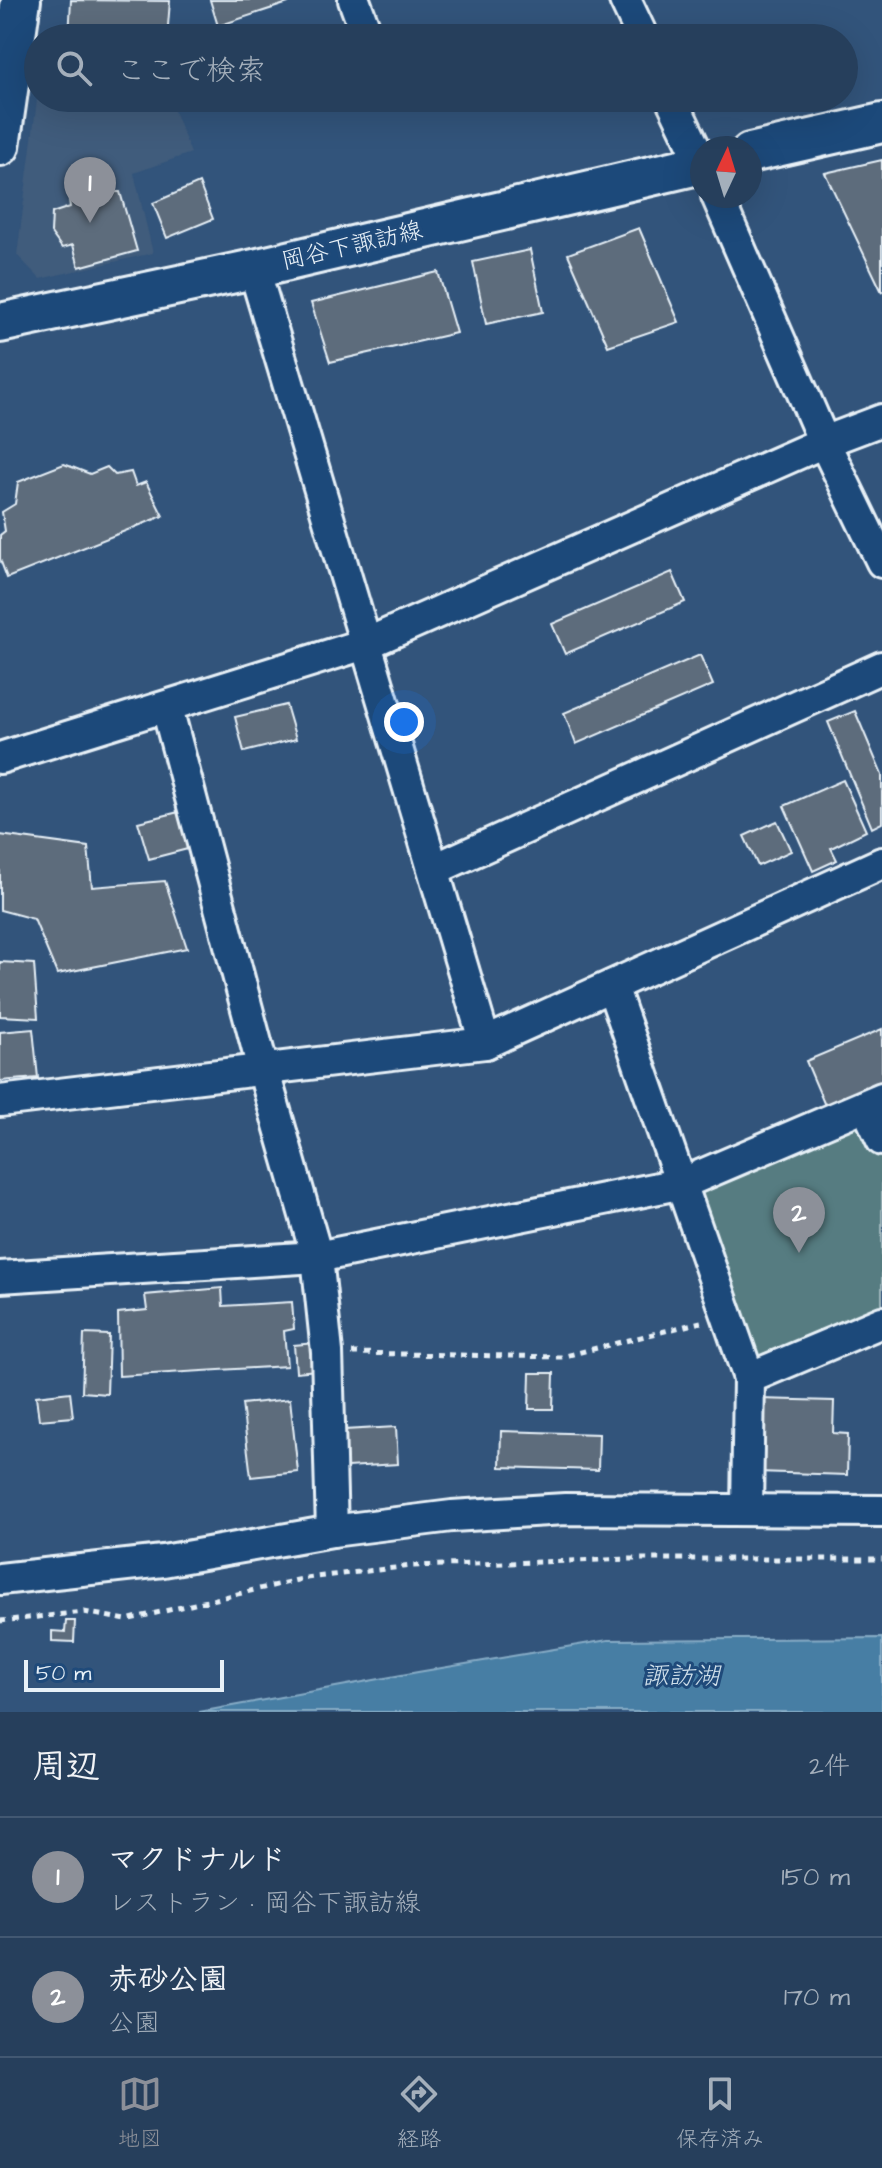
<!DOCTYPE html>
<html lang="ja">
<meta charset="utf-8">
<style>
body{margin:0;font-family:"Architects Daughter","Klee One",sans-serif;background:#324a65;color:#f1f3f6}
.compass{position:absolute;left:690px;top:136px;width:72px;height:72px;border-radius:50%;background:#263f5c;box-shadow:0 8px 32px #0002;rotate:4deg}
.scale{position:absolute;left:24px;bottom:20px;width:200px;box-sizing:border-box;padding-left:8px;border:4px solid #e8f1f8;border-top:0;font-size:22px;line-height:28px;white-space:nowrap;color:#e8f1f8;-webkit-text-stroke:6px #1f4a7a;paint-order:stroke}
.you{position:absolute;left:404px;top:722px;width:28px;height:28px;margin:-20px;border:6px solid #fff;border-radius:50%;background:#1a73e8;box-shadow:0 0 0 12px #1a73e833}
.badge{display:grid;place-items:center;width:52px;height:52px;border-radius:50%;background:#8c9099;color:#fff;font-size:26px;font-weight:700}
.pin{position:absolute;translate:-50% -66px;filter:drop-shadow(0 2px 4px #0008)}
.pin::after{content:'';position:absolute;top:42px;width:28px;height:24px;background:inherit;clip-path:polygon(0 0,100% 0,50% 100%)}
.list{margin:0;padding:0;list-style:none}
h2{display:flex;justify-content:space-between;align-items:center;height:104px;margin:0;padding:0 32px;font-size:34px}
h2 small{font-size:26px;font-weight:400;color:#a4afbb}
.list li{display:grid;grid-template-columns:52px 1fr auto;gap:24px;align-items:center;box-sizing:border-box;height:120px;padding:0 32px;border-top:2px solid #425872}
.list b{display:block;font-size:30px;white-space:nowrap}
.list p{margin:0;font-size:26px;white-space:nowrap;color:#a4afbb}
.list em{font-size:26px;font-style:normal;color:#a4afbb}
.icon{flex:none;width:44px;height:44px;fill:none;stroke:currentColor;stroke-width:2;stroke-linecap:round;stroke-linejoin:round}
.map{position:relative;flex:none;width:882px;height:1712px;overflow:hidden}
.search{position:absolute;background:#263f5c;box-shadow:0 8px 32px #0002;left:24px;right:24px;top:24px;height:88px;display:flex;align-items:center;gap:20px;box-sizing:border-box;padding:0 28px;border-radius:44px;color:#a4afbb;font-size:30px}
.sheet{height:344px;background:#263f5c}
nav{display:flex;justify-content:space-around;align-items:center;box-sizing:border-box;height:112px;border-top:2px solid #425872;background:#263f5c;font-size:22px;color:#a4afbb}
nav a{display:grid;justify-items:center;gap:4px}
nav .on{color:#8c9099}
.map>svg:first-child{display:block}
.built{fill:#3f5b7b}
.green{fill:#567c81;stroke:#9fb6bc;stroke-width:2}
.water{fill:#477ea4;stroke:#87acc6;stroke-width:2}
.building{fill:#5d6c7c;stroke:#e8f1f8;stroke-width:2}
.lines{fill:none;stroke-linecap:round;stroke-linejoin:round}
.minor-casing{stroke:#e8f1f8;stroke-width:36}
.major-casing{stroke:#e8f1f8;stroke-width:44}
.path{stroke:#e8f1f8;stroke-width:5;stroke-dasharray:6 6;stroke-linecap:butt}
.minor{stroke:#1f4a7a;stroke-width:30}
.major{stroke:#1f4a7a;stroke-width:38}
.labels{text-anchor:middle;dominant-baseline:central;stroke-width:6;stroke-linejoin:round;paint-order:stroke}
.street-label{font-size:24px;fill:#e8f1f8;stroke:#1f4a7a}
.water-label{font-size:26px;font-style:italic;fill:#d0e0eb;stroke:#1f4a7a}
</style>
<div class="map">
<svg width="882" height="1712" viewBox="0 0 882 1712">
<rect width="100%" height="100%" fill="#32547b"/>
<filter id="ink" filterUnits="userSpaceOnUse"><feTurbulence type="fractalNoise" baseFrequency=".0125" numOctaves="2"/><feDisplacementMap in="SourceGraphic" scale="16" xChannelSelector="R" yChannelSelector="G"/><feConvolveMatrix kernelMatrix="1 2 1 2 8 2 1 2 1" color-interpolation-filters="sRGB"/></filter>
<g filter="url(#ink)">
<polygon class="built" points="38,92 38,98 169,98 191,153 134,173 153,253 40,279 17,255"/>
<polygon class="green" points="860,1112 882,1147 882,1310 767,1362 753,1356 696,1197 701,1182"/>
<polygon class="water" points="882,1638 882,1712 199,1712 418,1672 608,1640"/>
<g class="building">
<polygon points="71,0 170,1 167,38 69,38"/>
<polygon points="210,0 287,0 288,3 218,26"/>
<polygon points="882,160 882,292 825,173"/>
<polygon points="110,183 111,192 120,192 137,251 79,267 73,245 62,248 51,233 52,213 70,207 69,200 84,197 84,190"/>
<polygon points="199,183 213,219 167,238 153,203"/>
<polygon points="639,228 679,322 608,346 568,254"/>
<polygon points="530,250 543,312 486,324 473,262"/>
<polygon points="438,272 456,333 330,362 311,303"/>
<polygon points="64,464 90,474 107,467 115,475 131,472 136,486 146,482 163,516 7,578 0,559 0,535 5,531 2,512 15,504 18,482"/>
<polygon points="672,572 685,602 565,654 552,624"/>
<polygon points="700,655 713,685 576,744 564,713"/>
<polygon points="286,705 296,739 244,752 235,717"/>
<polygon points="855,711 882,775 882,823 872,828 828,722"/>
<polygon points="843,780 866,831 831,848 837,860 813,871 784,806"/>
<polygon points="191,809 203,845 149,859 138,822"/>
<polygon points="777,821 791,851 758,866 744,836"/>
<polygon points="0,835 88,847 92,887 165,881 187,948 57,974 34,919 0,910"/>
<polygon points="0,962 34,964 38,1018 0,1016"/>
<polygon points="33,1029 38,1078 0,1081 0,1032"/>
<polygon points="882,1029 882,1093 829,1115 806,1061"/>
<polygon points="222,1288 223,1306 292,1302 294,1329 284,1331 287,1366 119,1376 118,1313 147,1310 145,1295"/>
<polygon points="84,1334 109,1335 107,1394 82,1392"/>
<polygon points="315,1343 317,1370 296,1372 294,1345"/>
<polygon points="530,1373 554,1373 553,1409 529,1409"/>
<polygon points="70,1392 73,1417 39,1420 36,1396"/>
<polygon points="290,1399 298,1472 251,1477 242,1404"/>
<polygon points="759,1399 834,1401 833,1433 848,1434 847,1475 757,1472"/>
<polygon points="396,1427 398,1464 347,1467 344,1430"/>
<polygon points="501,1431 599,1434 598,1470 500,1467"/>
<polygon points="66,1621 75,1621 74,1642 52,1641 52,1631 65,1632"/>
</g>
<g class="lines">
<defs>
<g id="minor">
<polyline points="354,0 368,38"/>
<polyline points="625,0 643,38"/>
<polyline points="671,98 702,163"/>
<polyline points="717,196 824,442 882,562"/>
<polyline points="254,269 485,1043"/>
<polyline points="167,708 263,1069 317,1257 327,1352 332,1531"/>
<polyline points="0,758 368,643 824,442 882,420"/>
<polyline points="435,869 882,667"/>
<polyline points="612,986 749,1378 882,1322"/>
<polyline points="0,1101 485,1043 882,863"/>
<polyline points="866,1106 882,1140"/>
<polyline points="0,1277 317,1257 683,1183 882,1098"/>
<polyline points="747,1510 749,1378"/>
<polyline points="0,1579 163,1561 332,1531 452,1516 565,1509 882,1511"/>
</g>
<g id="major">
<polyline points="0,146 21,0"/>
<polyline points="750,153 882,123"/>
<polyline points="0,323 254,269 702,164"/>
</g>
</defs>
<use href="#minor" class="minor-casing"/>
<use href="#major" class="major-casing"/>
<g class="path">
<polyline points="352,1353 561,1357 701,1322"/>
<polyline points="0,1621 84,1612 126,1620 306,1578 412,1566 633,1559 882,1559"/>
</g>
<use href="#minor" class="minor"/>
<use href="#major" class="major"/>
</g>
</g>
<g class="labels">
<g class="street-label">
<text transform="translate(352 246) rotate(-13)">岡谷下諏訪線</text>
</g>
<g class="water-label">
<text x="681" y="1676">諏訪湖</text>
</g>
</g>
</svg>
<svg class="compass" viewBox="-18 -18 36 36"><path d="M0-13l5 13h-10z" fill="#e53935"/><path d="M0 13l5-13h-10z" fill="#a4afbb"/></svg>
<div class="scale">50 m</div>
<div class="you"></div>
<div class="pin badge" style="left:90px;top:223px">1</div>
<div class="pin badge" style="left:799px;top:1253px">2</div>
<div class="search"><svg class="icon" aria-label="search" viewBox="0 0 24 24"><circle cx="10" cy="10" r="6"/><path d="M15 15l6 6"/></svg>ここで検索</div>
</div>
<section class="sheet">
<h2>周辺<small>2件</small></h2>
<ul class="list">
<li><span class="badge">1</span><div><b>マクドナルド</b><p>レストラン · 岡谷下諏訪線</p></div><em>150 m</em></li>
<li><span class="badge">2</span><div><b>赤砂公園</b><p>公園</p></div><em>170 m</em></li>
</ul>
</section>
<nav>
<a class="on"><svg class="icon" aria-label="map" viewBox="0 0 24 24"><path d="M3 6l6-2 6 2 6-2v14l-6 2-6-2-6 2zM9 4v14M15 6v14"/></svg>地図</a>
<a><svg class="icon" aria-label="directions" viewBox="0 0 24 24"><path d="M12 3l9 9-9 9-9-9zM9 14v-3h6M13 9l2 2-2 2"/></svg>経路</a>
<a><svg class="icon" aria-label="saved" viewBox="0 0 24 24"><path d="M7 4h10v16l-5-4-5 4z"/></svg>保存済み</a>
</nav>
